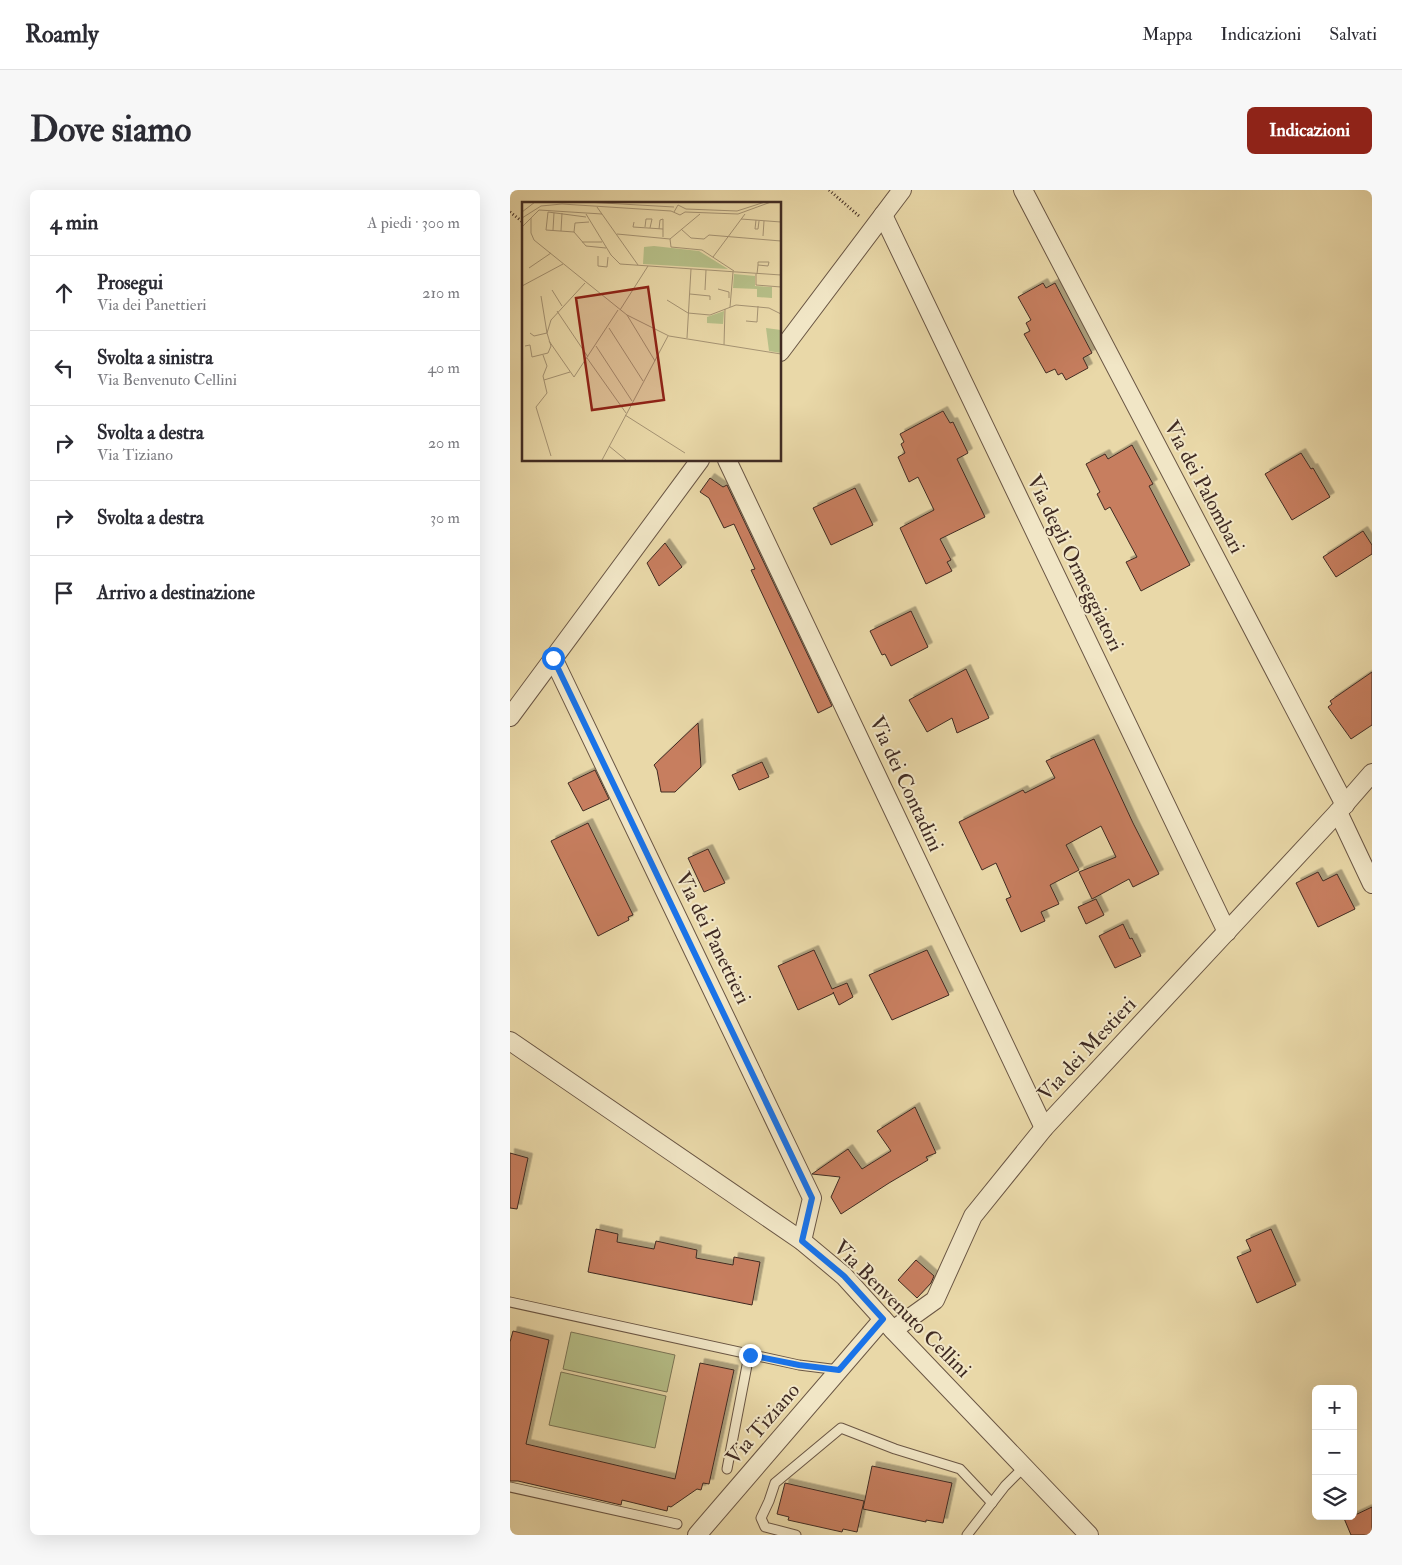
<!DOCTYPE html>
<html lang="it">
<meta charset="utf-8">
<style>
body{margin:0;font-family:"IM FELL Double Pica",serif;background:#f7f7f7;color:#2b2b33}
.controls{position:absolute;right:15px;bottom:15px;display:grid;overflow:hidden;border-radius:8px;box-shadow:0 5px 20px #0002}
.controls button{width:45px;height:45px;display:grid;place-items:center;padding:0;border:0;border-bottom:1px solid #e1e1e2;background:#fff;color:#2b2b33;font:25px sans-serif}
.stop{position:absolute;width:15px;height:15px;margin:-11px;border:4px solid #1a73e8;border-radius:50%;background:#fff}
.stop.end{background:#1a73e8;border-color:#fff;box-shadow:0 1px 5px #0008}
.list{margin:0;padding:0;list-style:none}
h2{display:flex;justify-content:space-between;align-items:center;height:65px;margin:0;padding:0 20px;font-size:21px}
h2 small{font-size:16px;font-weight:400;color:#7c7c81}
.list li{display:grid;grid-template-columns:32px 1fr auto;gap:15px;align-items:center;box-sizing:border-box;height:75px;padding:0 20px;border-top:1px solid #e1e1e2}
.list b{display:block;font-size:19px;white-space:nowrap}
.list p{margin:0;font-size:16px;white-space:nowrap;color:#7c7c81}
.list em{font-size:16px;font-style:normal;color:#7c7c81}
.icon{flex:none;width:28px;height:28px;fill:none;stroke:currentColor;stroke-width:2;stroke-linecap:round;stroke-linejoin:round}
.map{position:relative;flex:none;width:862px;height:1345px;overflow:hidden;border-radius:8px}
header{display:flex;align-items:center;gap:30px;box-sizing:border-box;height:70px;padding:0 25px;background:#fff;border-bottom:1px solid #e1e1e2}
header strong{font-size:24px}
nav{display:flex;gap:28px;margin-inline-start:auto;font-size:18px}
.intro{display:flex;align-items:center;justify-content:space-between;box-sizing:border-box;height:120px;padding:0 30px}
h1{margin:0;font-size:35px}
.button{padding:12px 22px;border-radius:8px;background:#8f2418;color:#fff;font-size:18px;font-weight:700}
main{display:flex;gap:30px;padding:0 30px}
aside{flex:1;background:#fff;border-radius:8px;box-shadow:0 5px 20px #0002}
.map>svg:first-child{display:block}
.green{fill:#b6bf88;stroke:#7b7556}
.building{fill:#c77e5e;stroke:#402b23;filter:url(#shadow)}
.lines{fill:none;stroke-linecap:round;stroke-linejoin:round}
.service-casing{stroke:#6a5644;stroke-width:11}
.minor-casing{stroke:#6a5644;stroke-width:20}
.path{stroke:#402b23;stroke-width:3;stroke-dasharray:1 2.5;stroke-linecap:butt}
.service{stroke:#f1e6c6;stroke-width:9}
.minor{stroke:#f1e6c6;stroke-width:18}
.route{stroke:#1a73e8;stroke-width:6}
.labels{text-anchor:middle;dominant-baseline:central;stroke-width:4;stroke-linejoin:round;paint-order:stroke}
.street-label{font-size:21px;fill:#402b23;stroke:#f1e6c6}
.inset-road{fill:none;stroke:#a59373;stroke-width:1}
.view{fill:#8f2418;fill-opacity:0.15;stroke:#8f2418;stroke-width:2.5}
.inset-edge{fill:none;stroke:#402b23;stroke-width:2.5}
</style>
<header>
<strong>Roamly</strong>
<nav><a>Mappa</a><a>Indicazioni</a><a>Salvati</a></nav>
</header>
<div class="intro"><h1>Dove siamo</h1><a class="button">Indicazioni</a></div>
<main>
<aside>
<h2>4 min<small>A piedi · 300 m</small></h2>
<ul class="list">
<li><svg class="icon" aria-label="ahead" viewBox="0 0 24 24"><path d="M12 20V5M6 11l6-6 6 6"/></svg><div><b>Prosegui</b><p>Via dei Panettieri</p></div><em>210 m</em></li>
<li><svg class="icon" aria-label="left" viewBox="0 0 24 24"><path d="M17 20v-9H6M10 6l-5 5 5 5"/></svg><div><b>Svolta a sinistra</b><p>Via Benvenuto Cellini</p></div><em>40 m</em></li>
<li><svg class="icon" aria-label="right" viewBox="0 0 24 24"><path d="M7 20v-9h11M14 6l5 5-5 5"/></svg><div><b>Svolta a destra</b><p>Via Tiziano</p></div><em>20 m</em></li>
<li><svg class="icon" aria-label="right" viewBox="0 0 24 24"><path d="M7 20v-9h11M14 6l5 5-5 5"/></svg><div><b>Svolta a destra</b></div><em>30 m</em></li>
<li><svg class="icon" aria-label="arrive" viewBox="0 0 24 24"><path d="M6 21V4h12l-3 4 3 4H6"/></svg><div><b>Arrivo a destinazione</b></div></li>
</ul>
</aside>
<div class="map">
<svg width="862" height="1345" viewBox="0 0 862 1345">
<defs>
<filter id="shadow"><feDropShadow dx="4.5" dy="-4.5" stdDeviation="0" flood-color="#0004"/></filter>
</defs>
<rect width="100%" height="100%" fill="#e9d8a8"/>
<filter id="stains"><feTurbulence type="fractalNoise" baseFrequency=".004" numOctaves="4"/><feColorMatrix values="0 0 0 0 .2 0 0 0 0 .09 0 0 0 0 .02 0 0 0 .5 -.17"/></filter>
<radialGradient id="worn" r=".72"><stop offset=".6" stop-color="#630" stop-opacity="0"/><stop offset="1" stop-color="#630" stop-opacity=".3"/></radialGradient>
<g class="green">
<polygon points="61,1142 165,1165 157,1202 53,1179"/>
<polygon points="51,1182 156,1206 145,1258 39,1235"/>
</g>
<g class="building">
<polygon points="533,93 536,98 545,93 582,163 573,168 578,178 556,190 552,183 548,185 545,179 536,183 514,144 520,141 516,133 521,130 508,107"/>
<polygon points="433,221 440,233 443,232 458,263 447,269 475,327 430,349 441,370 437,372 442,381 416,394 390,338 424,320 408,287 399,292 388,267 395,263 391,254 394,252 390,244"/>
<polygon points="622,255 643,294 639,296 680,375 631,401 616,372 627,367 600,317 595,320 587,304 590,302 576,274 595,264 598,269"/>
<polygon points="791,263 801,279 803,278 820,307 782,330 755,284"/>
<polygon points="200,288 213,297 217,295 322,516 308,523 241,380 245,379 224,334 214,338 199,308 190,302"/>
<polygon points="345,298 363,335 321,355 303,318"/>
<polygon points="853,341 862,355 862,364 826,387 813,367"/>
<polygon points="155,353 172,377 149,396 137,373"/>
<polygon points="401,421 418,457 381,476 375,464 372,465 360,441"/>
<polygon points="456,479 479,528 447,543 442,528 417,542 399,510"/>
<polygon points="862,482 862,535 841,549 818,517 822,514 820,511"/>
<polygon points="188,533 191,577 165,602 151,602 147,580 144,575"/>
<polygon points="584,549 623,633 649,684 623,697 619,689 582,709 569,682 606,667 591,636 556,655 569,680 540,695 549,714 531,722 535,731 511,742 496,709 501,707 486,673 472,680 449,632 513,600 515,603 545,588 536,571"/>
<polygon points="252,572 259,587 229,600 222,585"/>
<polygon points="85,580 99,609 73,621 58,593"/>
<polygon points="78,633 123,725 118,727 119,730 88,746 41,651"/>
<polygon points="198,659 215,693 194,702 178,668"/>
<polygon points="808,682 813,691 827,684 845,719 808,737 786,693"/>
<polygon points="586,709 594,725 576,734 568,717"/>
<polygon points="613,734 620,749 622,748 631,766 605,778 589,746"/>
<polygon points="304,760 322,799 337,793 343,807 329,815 323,802 324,803 288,820 268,776"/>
<polygon points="417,760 439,805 382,830 359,785"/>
<polygon points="405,917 426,963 416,967 418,970 379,993 331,1024 321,1007 330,987 302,984 338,959 352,979 381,961 367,941"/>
<polygon points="0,963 18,968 7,1019 0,1018"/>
<polygon points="86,1039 108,1044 107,1052 144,1059 146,1051 187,1060 186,1068 223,1075 224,1067 250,1072 242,1115 78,1082"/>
<polygon points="761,1039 786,1095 747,1113 727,1067 741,1061 736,1050"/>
<polygon points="406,1070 424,1086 421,1093 407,1108 388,1090"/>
<polygon points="3,1141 39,1150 16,1254 165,1289 190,1173 224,1180 199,1294 193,1293 191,1300 187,1299 161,1317 158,1316 157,1321 112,1310 111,1315 8,1291 0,1291 0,1152"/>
<polygon points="362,1276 442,1293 433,1333 416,1330 416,1332 353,1319"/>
<polygon points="275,1293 354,1311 347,1342 333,1339 332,1342 278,1330 279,1327 267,1324"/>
<polygon points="862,1317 862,1345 841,1345 833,1326 843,1326"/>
</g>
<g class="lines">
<defs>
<g id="service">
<polyline points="0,1112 289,1175 329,1180"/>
<polyline points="217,1279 239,1165"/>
<polyline points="0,1297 167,1334"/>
<polyline points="286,1345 255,1337 251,1328 259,1311 265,1293 331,1238 385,1259 450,1279 482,1313"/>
<polyline points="457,1345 495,1296 514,1277"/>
</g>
<g id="minor">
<polyline points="513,0 835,615"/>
<polyline points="373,25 717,742"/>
<polyline points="270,162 392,0"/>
<polyline points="217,270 534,938"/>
<polyline points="43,468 302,1008 292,1051"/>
<polyline points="0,527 190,270"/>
<polyline points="828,622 862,694"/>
<polyline points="0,851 292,1051 334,1086 383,1140 579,1345"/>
<polyline points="383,1140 425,1110 463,1026 534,938 828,622 862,583"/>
<polyline points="187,1345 373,1129"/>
</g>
</defs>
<use href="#service" class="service-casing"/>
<use href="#minor" class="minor-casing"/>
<g class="path">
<polyline points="319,0 349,26"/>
<polyline points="0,22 14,33"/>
</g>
<use href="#service" class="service"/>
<use href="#minor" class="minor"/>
</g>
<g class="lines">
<polyline class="route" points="43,468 302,1008 292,1051 334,1086 373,1129 329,1180 289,1175 240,1165"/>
</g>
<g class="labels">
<g class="street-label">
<text transform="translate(694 297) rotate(62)">Via dei Palombari</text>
<text transform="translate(565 373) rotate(64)">Via degli Ormeggiatori</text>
<text transform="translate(396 594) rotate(65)">Via dei Contadini</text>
<text transform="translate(203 748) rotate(64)">Via dei Panettieri</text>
<text transform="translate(577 859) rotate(-47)">Via dei Mestieri</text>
<text transform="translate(392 1119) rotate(45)">Via Benvenuto Cellini</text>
<text transform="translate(253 1234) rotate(-49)">Via Tiziano</text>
</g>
</g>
<g transform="translate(12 12)">
<rect width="259" height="259" fill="#e9d8a8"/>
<path d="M132,44L177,49L206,67L121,62L122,45ZM212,72L233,74V84L250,85V96L235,95V87L211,86ZM202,109L201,122L185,121V115ZM244,126L259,128V151L247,149Z" fill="#b6bf88"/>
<path class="inset-road" d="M64,0L152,5M40,2L149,9L158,13L163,10L216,12L249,0M75,5L116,63M0,10L13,0M152,10L156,3L164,7L215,9L243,0M64,12L89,53L98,62L259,73M64,15L26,10L24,28L52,30L64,44L84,46M0,16L19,4L40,2M9,16V31L12,38L105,113L147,134L259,152M219,17L259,20M234,18L233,27H236L237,19M112,20L111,25L141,27V35M0,25L17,8L80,12M123,25L124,17H130L128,26M137,27L138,18L141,17V27M159,27L169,36L182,37L187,33L259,39M31,28L32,11M39,29L40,11M52,30L53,21L67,20M95,32L148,37M241,34L242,19M148,37L149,45L180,48L212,69M148,37L178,12M60,40H80M76,54V64L85,65L86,55M191,55L223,12M7,66L29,51M234,72V83L259,85M235,72L236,63L246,64L247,60H236V63M0,84L41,62M196,87L207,90V96M30,88L40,104M183,88L184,68M168,92L188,94V98M145,98L166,111L188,113L214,103L247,106L259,112M208,105L211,70M98,108L126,64M35,109L66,155M105,113L133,159M224,119L235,120L236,104M87,126L121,179M8,131L12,134L25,131L19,94M165,136L169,67M27,139L52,175L96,108M202,143L203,107M3,144L8,143L10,155L26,151L29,144L25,131L29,118L63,81M74,144L110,199M21,153L25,164L21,174L25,191L14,205L29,254M65,156L104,211M22,178L48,170M103,213L163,251M87,244L104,258M80,258L146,134"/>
<path class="view" d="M126,85L142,198L70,208L54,96Z"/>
<rect width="259" height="259" class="inset-edge"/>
</g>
<rect width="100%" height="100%" filter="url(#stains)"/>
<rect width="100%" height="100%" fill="url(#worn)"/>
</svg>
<div class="controls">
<button>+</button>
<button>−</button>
<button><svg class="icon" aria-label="layers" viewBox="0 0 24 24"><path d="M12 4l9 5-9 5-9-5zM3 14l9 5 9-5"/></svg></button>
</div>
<div class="stop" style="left:43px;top:468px"></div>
<div class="stop end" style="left:240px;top:1165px"></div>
</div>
</main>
